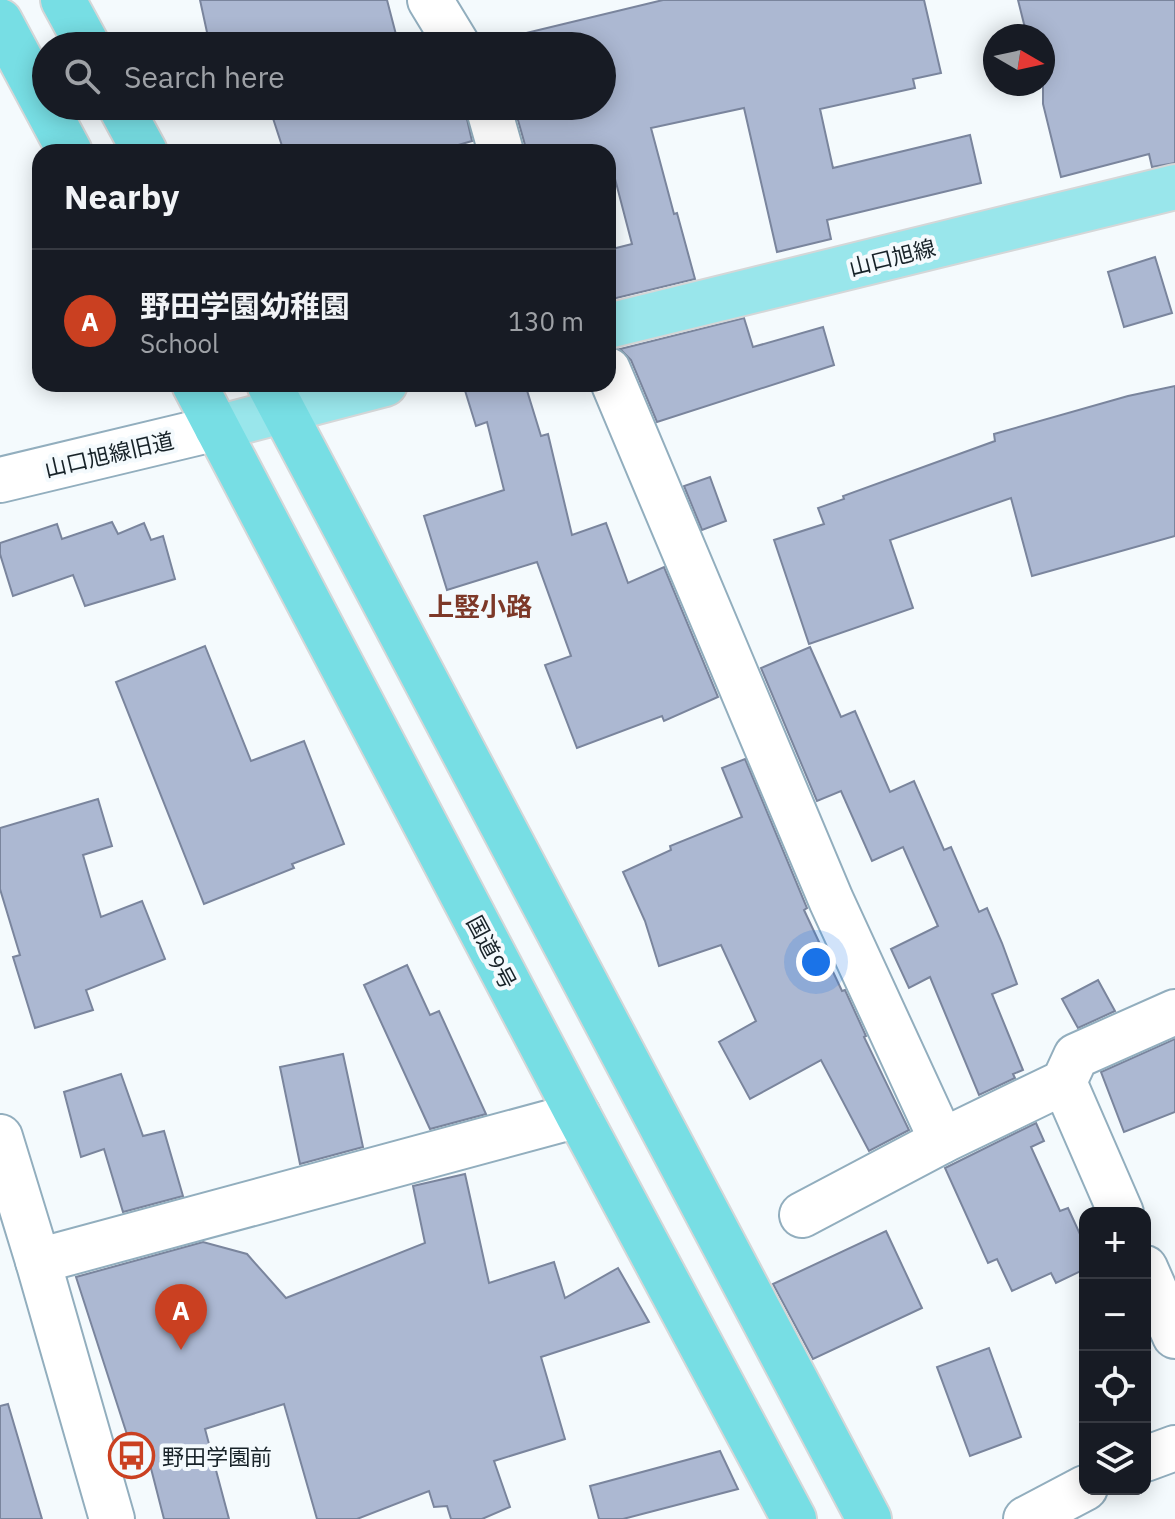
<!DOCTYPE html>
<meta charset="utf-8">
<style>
body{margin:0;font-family:"IBM Plex Sans","Noto Sans JP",sans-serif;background:#20242c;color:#f1f3f6}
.controls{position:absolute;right:24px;bottom:24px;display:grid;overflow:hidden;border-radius:16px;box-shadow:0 4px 20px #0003}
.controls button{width:72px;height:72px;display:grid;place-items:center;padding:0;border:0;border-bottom:2px solid #363941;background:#171b24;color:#f1f3f6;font:40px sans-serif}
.compass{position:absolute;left:983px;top:24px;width:72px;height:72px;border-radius:50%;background:#171b24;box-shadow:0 4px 20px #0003;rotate:99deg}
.you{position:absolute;left:816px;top:962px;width:28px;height:28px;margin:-20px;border:6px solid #fff;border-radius:50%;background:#1a73e8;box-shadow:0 0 0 12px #1a73e833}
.badge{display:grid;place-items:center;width:52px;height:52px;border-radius:50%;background:#ca4021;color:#fff;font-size:26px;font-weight:700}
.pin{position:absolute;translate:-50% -66px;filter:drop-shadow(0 2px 4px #0008)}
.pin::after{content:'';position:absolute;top:42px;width:28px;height:24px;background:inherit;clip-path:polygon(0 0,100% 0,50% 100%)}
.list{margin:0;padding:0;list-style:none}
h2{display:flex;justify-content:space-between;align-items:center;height:104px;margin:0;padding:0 32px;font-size:34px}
h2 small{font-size:26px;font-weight:400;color:#9ea1a6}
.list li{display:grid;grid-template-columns:52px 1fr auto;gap:24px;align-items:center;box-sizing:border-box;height:144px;padding:0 32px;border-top:2px solid #363941}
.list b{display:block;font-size:30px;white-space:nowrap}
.list p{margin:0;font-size:26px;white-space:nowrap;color:#9ea1a6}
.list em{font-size:26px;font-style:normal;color:#9ea1a6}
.icon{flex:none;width:44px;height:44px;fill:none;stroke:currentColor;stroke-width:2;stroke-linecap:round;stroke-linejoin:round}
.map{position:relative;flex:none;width:1175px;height:1519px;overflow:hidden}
.search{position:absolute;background:#171b24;box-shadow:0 4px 20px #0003;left:32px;top:32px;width:584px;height:88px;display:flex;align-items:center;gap:20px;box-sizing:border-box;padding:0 28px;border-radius:44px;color:#9ea1a6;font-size:30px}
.panel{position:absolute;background:#171b24;box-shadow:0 4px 20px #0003;left:32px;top:144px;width:584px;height:248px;border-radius:24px}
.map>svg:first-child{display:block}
.building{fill:#acb8d2;stroke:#7a859d;stroke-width:2}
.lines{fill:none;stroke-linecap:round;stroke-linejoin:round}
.minor-casing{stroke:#92aebe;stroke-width:48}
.tertiary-casing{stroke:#92aebe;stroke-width:48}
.primary-casing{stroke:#d5d7d8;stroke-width:48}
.trunk-casing{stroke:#d5d7d8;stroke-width:48}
.minor{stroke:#fff;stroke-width:44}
.tertiary{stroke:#fff;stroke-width:44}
.primary{stroke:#99e6eb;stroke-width:44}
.trunk{stroke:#77dee4;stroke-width:44}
.labels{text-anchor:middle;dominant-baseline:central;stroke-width:8;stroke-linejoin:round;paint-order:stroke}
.street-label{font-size:22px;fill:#172228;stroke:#f4fafd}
.poi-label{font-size:22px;fill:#172228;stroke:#f4fafd;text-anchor:start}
.quarter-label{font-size:26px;font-weight:bold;fill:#7d3828;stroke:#f4fafd}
</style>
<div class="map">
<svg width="1175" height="1519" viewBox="0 0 1175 1519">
<rect width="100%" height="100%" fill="#f4fafd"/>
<g class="building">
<polygon points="200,0 387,0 399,46 210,46"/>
<polygon points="663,0 924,0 941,73 913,79 915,88 820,109 833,168 970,135 981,183 827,220 831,239 777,252 744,108 651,128 674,214 677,213 695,279 608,300 608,250 632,244 608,152 525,152 525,145 514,106 602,106 602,46 524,46 522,34"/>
<polygon points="1018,0 1175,0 1175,163 1152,167 1149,154 1061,177 1043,104 1043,36 1027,36"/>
<polygon points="269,106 464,106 472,141 455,146 457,152 284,152"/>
<polygon points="1155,257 1172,313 1124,327 1108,272"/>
<polygon points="744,318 753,347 823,327 834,365 657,422 631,360 620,349"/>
<polygon points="463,384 525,384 541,436 548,434 572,535 606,523 628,583 664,567 718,697 664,721 662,716 577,748 545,665 571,656 537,562 447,590 424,516 504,490 487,422 476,426"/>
<polygon points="1175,386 1175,536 1032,576 1011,498 890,540 913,608 809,644 774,540 824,524 818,508 844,499 843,496 995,441 994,434 1128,396"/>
<polygon points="710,477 726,521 702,530 684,486"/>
<polygon points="112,522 118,534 144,523 151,540 163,536 175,579 85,606 73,575 13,596 0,554 0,543 57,524 62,539"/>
<polygon points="205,646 251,761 304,741 344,844 292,864 294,868 204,904 116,682"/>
<polygon points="810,647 841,717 855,711 890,792 914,781 944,850 951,847 979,912 987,908 1002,943 1017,984 992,994 1023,1070 1013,1074 1015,1078 979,1095 930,977 909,988 891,949 938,926 903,847 872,861 841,791 817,801 761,668"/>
<polygon points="745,759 807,908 804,910 842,991 845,990 866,1036 864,1037 909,1130 869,1151 821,1060 750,1099 719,1042 756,1021 721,945 659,966 645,921 623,872 671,850 670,846 742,817 722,768"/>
<polygon points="98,799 112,846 83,855 101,917 142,901 165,959 86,990 93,1010 35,1028 13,957 20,955 0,889 0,828"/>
<polygon points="407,965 430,1015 439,1011 486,1114 430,1129 364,985"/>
<polygon points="1098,980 1115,1011 1078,1028 1062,999"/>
<polygon points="1175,1039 1175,1112 1124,1132 1101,1072"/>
<polygon points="343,1054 363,1147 300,1164 280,1067"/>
<polygon points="121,1074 143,1136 164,1131 183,1196 123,1212 104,1149 81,1157 64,1092"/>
<polygon points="1036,1123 1044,1141 1031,1147 1060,1211 1068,1208 1085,1245 1085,1269 1056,1283 1051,1273 1012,1291 997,1259 988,1263 945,1168"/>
<polygon points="465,1174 489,1283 554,1262 565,1298 618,1268 649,1322 541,1357 565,1439 494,1461 510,1507 482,1519 451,1519 447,1506 434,1507 429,1491 357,1519 317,1519 284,1404 205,1429 229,1519 164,1519 146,1449 133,1453 76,1277 203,1242 247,1254 286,1298 425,1243 413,1186"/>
<polygon points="886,1231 922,1308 813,1359 773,1284"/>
<polygon points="989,1348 1021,1437 970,1456 937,1367"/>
<polygon points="8,1404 42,1519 0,1519 0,1406"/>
<polygon points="720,1451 738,1489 623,1519 599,1519 590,1486"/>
</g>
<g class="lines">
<defs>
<g id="minor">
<polyline points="430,0 458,46"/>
<polyline points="488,106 501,152"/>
<polyline points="608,370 831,900 942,1141"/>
<polyline points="0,480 217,428"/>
<polyline points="1064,1082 1121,1213"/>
<polyline points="802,1215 942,1141 1064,1082 1076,1056 1175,1012"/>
<polyline points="38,1261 578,1115"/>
<polyline points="1145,1268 1175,1336"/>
<polyline points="1145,1459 1175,1448"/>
<polyline points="1026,1519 1085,1488"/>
</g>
<polyline id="tertiary" points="0,1137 38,1261 112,1519"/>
<g id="primary">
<polyline points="608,326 1175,187"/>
<polyline points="217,428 385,384"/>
</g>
<g id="trunk">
<polyline points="63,0 88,46"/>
<polyline points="0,21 70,152"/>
<polyline points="120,106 145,152"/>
<polyline points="194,384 578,1115 794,1519"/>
<polyline points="269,384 869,1519"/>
</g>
</defs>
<use href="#minor" class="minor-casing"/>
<use href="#tertiary" class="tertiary-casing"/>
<use href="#primary" class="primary-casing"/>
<use href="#trunk" class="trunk-casing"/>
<use href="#minor" class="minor"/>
<use href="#tertiary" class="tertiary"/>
<use href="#primary" class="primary"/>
<use href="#trunk" class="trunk"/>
</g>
<defs>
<symbol id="bus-ring" viewBox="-11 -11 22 22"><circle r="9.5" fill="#f4fafd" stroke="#ca4021" stroke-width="1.5"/><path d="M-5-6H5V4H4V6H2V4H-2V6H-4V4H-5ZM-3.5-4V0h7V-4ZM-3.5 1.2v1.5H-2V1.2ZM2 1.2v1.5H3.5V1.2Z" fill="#ca4021"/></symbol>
</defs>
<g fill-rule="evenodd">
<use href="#bus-ring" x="106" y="1430" width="51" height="51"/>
</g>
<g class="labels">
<g class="street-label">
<text transform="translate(892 257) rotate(-14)">山口旭線</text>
<text transform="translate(109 454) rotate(-13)">山口旭線旧道</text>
<text transform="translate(492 952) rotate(62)">国道9号</text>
</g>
<g class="poi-label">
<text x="162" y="1456">野田学園前</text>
</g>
<g class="quarter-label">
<text x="480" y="606">上竪小路</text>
</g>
</g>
</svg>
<div class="controls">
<button>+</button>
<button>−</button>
<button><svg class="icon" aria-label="locate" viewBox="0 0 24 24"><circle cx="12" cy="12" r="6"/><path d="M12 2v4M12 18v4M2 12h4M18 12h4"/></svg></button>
<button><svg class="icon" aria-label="layers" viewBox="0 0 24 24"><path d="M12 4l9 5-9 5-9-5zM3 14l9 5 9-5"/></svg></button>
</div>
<svg class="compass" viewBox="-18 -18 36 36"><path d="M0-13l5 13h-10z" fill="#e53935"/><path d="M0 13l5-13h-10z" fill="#9ea1a6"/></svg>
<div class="you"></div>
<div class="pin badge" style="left:181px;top:1350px">A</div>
<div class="search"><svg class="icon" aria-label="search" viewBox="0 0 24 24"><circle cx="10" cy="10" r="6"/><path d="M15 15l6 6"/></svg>Search here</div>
<section class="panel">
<h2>Nearby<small></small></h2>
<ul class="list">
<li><span class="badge">A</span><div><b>野田学園幼稚園</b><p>School</p></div><em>130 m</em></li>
</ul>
</section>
</div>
